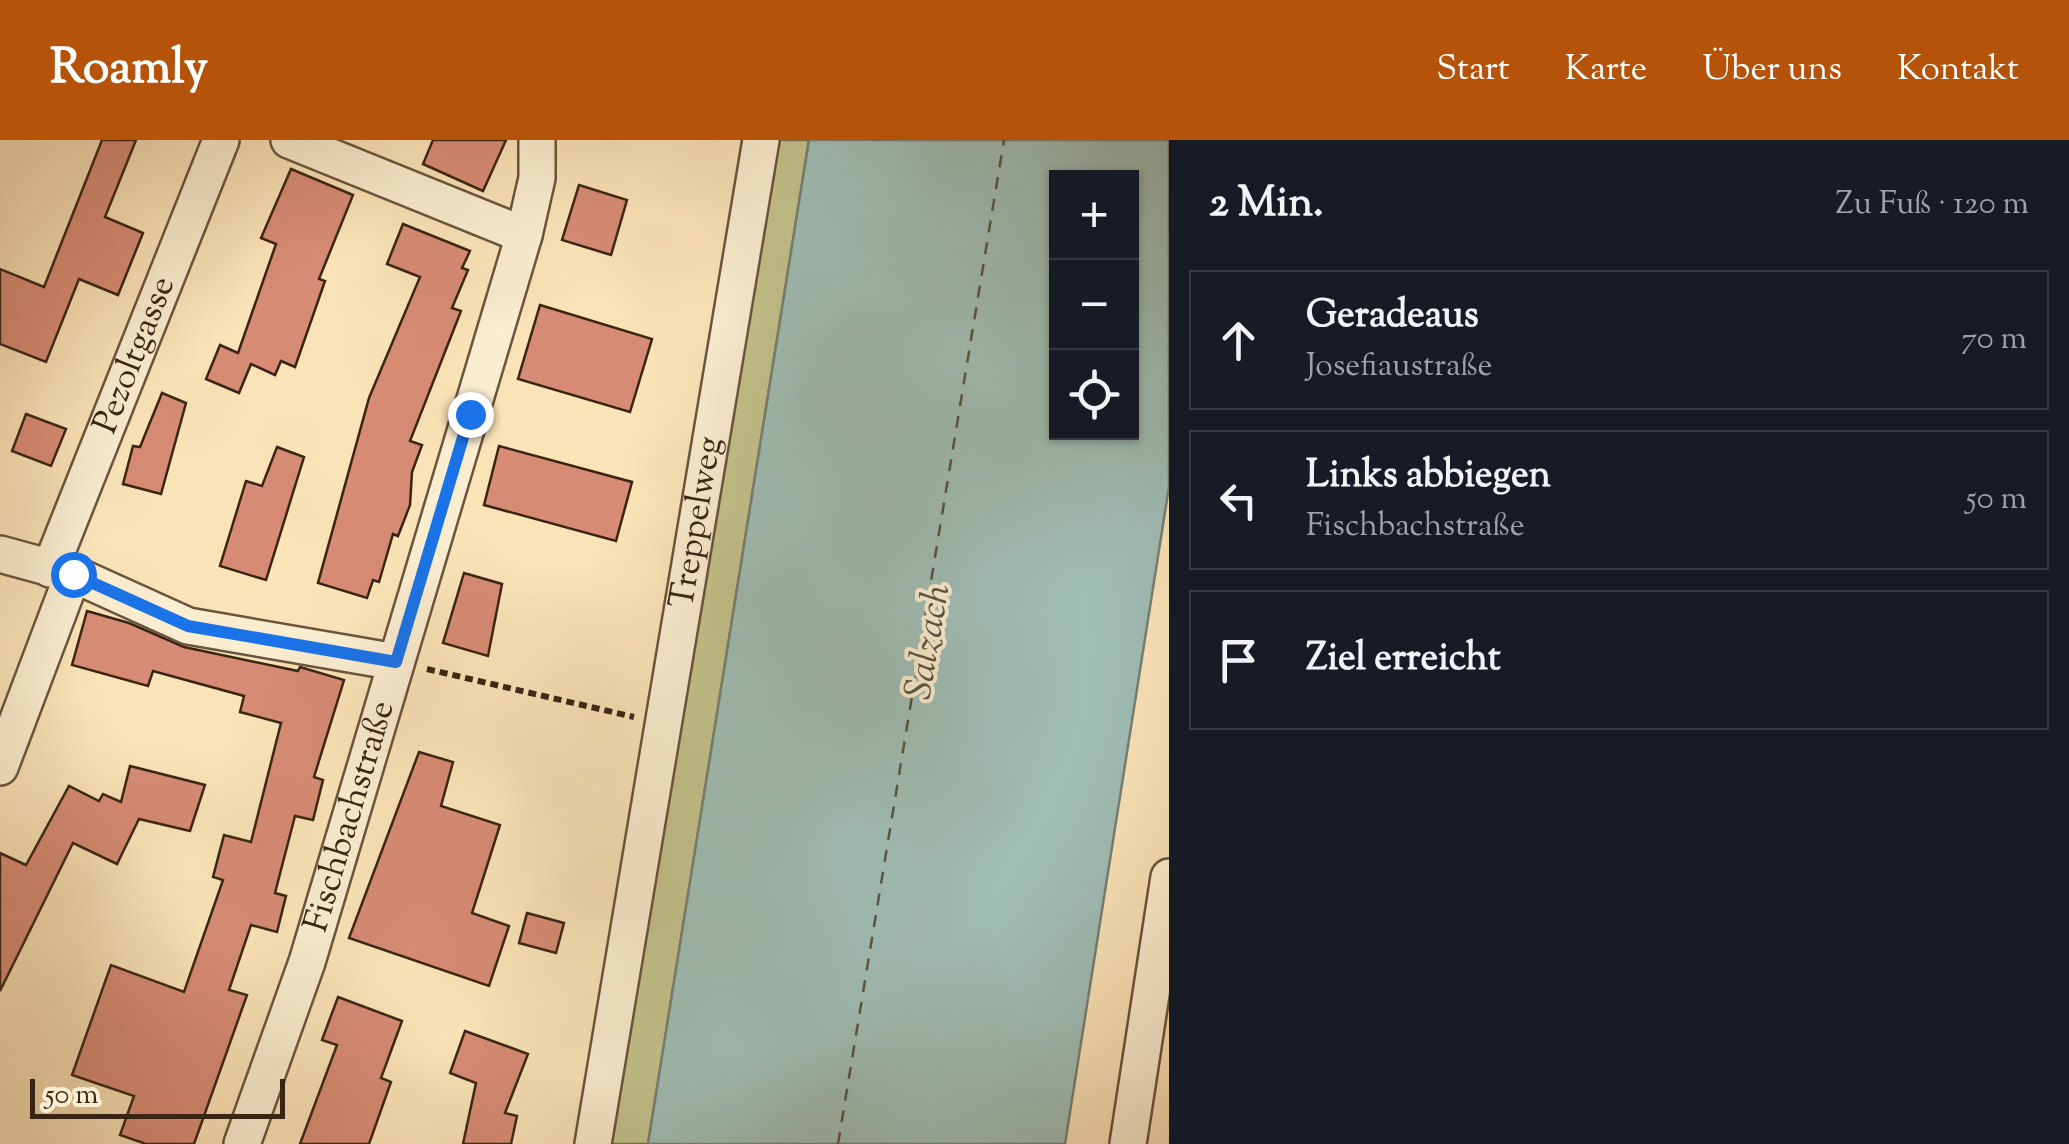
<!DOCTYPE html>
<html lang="de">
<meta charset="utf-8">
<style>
body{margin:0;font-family:"Sorts Mill Goudy",serif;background:#242831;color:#f1f3f6}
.controls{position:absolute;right:30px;top:30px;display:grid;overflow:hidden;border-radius:0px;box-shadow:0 2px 8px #0004}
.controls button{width:90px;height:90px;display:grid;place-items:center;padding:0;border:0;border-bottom:2px solid #363941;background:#171b24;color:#f1f3f6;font:50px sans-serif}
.scale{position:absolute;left:30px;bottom:25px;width:255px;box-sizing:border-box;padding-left:10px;border:5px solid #3a2514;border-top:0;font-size:28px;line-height:35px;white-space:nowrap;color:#3a2514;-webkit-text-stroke:8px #fbedd0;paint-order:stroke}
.stop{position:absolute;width:30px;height:30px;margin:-22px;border:8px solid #1a73e8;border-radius:50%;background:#fff}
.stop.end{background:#1a73e8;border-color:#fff;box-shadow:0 2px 10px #0008}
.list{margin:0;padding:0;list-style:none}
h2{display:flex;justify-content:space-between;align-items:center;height:130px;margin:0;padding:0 40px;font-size:42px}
h2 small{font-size:32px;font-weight:400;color:#9ea1a6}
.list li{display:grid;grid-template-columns:65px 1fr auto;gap:30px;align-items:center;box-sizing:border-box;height:140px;margin:0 20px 20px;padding:0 20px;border:2px solid #363941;border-radius:0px}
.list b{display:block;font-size:38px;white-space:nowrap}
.list p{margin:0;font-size:32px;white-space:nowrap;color:#9ea1a6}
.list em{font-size:32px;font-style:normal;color:#9ea1a6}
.icon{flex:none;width:55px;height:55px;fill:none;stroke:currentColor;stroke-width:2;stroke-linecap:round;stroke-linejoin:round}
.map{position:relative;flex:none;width:1169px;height:1004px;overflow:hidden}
header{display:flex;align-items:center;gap:60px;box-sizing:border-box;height:140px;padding:0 50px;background:#b45309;color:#fff}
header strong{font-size:48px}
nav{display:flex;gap:55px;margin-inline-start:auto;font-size:35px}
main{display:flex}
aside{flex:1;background:#171b24}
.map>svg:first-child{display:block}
.green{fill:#c3c28b;stroke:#7e7450;stroke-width:2.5}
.water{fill:#9fbdb5;stroke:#778075;stroke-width:2.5;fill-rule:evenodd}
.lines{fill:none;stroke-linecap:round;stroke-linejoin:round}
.ferry{stroke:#585344;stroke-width:2.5;stroke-dasharray:12 10;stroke-linecap:butt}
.building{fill:#d78b74;stroke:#3a2514;stroke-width:2.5}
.minor-casing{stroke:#6a543d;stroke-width:40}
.path{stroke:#3a2514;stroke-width:6;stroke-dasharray:8 5;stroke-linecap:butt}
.minor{stroke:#fbedd0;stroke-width:35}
.route{stroke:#1a73e8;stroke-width:12}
.labels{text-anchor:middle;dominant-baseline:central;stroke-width:8;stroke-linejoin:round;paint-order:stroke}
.street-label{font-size:35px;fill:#3a2514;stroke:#fbedd0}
.water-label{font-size:38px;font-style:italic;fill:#585344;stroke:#fbedd0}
</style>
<header>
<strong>Roamly</strong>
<nav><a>Start</a><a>Karte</a><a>Über uns</a><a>Kontakt</a></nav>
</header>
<main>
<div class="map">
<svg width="1169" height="1004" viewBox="0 0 1169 1004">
<rect width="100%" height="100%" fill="#f9e3b7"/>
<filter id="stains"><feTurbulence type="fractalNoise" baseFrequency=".002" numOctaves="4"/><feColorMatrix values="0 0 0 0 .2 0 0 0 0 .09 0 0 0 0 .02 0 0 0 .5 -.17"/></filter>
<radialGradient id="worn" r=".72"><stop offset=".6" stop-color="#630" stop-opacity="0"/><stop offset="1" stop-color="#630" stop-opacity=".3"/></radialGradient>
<polygon class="green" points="768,0 809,0 648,1004 604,1004"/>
<path class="water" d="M809,0H1169V347L1065,1004H648ZM1056,38H1132V292H1056Z"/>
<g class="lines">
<polyline class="ferry" points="838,1004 1004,0"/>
</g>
<g class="building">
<polygon points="102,0 136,0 105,77 143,93 118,155 79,139 46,222 0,204 0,129 44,147"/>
<polygon points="433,0 506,0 483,51 423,24"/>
<polygon points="291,29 353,55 319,139 325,141 295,227 281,221 275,235 251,224 239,253 206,239 220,205 238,213 276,104 261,98"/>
<polygon points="579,45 627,60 611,115 562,100"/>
<polygon points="403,84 470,111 462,128 468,130 452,168 461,171 410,301 422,305 412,332 410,365 398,396 393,394 379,442 373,440 367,458 318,443 369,258 420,137 387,124"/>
<polygon points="540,165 652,199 630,272 518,239"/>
<polygon points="162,253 186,263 161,354 123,344 133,306 140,307"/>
<polygon points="26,274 66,289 51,326 12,311"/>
<polygon points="499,306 632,342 616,401 484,365"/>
<polygon points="277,307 304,317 266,440 220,426 246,341 262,346"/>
<polygon points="464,433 502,444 488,516 443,503"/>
<polygon points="87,471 129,483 184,507 298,531 300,527 344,540 314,637 323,640 313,680 295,676 275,753 286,756 277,792 251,785 229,850 247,855 194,1004 146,1004 120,995 134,956 72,935 111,825 184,852 223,740 213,737 224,695 251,702 281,583 240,572 244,556 153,531 148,546 72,525"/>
<polygon points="419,612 453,622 441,666 500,685 472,773 509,786 489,846 349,798"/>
<polygon points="130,626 205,645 190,691 139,679 117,724 73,703 0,851 0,713 26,725 69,646 99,661 103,654 121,662"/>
<polygon points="527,773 564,783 556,813 519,803"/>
<polygon points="338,857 402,881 381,938 391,942 369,1004 300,1004 337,905 322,900"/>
<polygon points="465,891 528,914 505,973 517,976 511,1004 463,1004 476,943 450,933"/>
</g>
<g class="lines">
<defs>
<g id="minor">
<polyline points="289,0 524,95"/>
<polyline points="0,414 73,434 188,486 396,522"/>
<path id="s1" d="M50,429L221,0"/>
<polyline points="0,627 73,434"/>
<path id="s2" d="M242,1004L307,822L524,95L537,38V0"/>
<path id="s3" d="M593,1004L761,0"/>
<polyline points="1128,1004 1169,737"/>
</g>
</defs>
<use href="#minor" class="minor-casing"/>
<polyline class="path" points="427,529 634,577"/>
<use href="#minor" class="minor"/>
</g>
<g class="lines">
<polyline class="route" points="73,434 188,486 396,522 470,274"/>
</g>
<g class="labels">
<g class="street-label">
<text stroke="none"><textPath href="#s1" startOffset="230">Pezoltgasse</textPath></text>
<text stroke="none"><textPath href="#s3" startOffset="630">Treppelweg</textPath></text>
<text stroke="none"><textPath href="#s2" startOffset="345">Fischbachstraße</textPath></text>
</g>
<g class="water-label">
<text transform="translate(930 502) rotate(-80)">Salzach</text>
</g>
</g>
<rect width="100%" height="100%" filter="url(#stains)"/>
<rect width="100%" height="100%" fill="url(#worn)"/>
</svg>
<div class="controls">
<button>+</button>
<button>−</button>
<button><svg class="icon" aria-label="locate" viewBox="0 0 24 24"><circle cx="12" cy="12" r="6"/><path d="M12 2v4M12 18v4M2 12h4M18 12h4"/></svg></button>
</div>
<div class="scale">50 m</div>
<div class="stop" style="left:73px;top:434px"></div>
<div class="stop end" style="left:470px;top:274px"></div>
</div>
<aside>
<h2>2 Min.<small>Zu Fuß · 120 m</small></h2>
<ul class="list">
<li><svg class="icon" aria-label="ahead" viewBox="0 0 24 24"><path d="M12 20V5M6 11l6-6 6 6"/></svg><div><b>Geradeaus</b><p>Josefiaustraße</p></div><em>70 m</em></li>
<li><svg class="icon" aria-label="left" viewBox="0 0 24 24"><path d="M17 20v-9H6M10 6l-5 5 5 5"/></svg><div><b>Links abbiegen</b><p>Fischbachstraße</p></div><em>50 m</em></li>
<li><svg class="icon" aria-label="arrive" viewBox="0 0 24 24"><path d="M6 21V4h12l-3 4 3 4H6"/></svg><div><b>Ziel erreicht</b></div></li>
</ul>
</aside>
</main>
